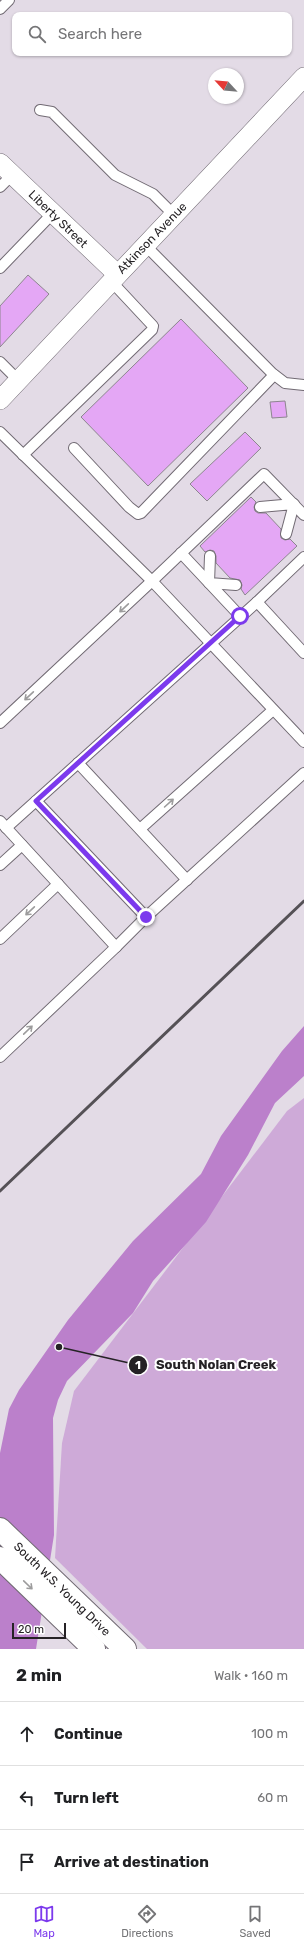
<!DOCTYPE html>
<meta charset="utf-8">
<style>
body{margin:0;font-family:Rubik,sans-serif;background:#f2f2f2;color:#202124}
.compass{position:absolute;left:208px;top:68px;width:36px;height:36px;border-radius:50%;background:#fff;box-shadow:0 1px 3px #0004;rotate:296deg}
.scale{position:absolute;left:12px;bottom:10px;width:54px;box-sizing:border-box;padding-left:4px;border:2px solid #252225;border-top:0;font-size:11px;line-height:14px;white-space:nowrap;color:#252225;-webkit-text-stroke:3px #fff;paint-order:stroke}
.stop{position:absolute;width:12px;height:12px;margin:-9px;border:3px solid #7c3aed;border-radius:50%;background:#fff}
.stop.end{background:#7c3aed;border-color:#fff;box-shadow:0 1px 4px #0008}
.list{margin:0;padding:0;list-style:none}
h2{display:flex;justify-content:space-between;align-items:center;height:52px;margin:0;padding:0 16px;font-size:17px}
h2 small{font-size:13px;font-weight:400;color:#757577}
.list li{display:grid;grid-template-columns:26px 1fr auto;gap:12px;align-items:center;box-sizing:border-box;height:64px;padding:0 16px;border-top:1px solid #e0e0e0}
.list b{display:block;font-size:15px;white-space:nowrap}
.list em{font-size:13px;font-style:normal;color:#757577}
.icon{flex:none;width:22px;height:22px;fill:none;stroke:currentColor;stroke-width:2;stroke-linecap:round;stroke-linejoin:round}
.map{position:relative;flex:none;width:304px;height:1649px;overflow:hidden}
.search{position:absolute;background:#fff;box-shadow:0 1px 3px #0004;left:12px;right:12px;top:12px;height:44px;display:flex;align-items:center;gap:10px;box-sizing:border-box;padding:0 14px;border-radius:8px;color:#757577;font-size:15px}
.sheet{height:244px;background:#fff}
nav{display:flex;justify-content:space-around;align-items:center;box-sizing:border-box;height:56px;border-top:1px solid #e0e0e0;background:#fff;font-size:11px;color:#757577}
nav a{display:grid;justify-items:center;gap:2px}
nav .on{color:#7c3aed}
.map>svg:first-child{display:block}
.green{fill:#ceaad8}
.water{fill:#bb80cb}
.building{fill:#e4a7f5;stroke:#8d868f}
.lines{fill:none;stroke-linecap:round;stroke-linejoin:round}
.lane-casing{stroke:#716a73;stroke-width:12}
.street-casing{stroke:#716a73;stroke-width:20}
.secondary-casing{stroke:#716a73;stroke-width:24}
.lane{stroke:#fff;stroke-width:10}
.street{stroke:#fff;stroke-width:19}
.secondary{stroke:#fff;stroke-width:22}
.rail{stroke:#555156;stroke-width:3}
.oneway{stroke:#9d9c9d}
.route{stroke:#7c3aed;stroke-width:5}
.labels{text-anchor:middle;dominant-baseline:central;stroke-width:4;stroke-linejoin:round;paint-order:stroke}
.street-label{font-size:12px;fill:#252225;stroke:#fff}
.leader{fill:none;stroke:#252225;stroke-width:1.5}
.callout-dot{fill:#252225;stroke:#fff;stroke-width:1.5}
.mark-label{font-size:12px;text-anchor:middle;font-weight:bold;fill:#fff}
.callout-label{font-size:13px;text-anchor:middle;font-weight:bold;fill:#252225;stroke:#fff;stroke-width:4;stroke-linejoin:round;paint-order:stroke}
</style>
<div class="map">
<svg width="304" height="1649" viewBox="0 0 304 1649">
<rect width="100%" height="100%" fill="#e3dbe6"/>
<polygon class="green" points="304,1098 304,1649 147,1649 55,1558 62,1443 74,1391 287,1111"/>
<polygon class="water" points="304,1026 304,1076 275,1103 248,1155 206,1222 153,1281 133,1313 67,1381 58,1400 53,1418 54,1535 36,1649 0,1649 0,1453 9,1409 19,1390 68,1320 133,1241 201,1174 221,1136 282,1051"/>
<g class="building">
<polygon points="28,275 49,294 0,347 0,306"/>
<polygon points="181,319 248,388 148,486 81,417"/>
<polygon points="285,401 287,417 272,418 270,402"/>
<polygon points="245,432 261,448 207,501 190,484"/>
<polygon points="251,497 256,502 254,507 255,511 258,513 266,513 281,529 281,538 285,540 290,539 297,546 245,595 241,589 242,585 240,580 230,578 216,563 216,556 214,551 210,550 205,552 200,546"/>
</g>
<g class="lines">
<defs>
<g id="lane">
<polyline points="0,9 9,0"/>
<polyline points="40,110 52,112 115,175 153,194 174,215"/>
<polyline points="0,187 12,175"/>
<polyline points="145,245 272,373 285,383 304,385"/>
<polyline points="0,268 53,213"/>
<polyline points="0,362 18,380"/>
<polyline points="0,432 152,581 304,742"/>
<polyline points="74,448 129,507 138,514 141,513 274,375"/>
<polyline points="23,455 152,330 153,326 111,281"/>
<polyline points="260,507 294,504 286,534"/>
<polyline points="181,553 240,616"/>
<polyline points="210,556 209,583 236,585"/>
<polyline points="257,602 304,653"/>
<polyline points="0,723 152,581 264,474 304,515"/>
<polyline points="78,763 187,880"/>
<polyline points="36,801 146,917 304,773"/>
<polyline points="0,821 116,947 146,917"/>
<polyline points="6,828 257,602 304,557"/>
<polyline points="140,829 273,710"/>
<polyline points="0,865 22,845"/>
<polyline points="0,939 58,884"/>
<polyline points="0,1057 116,947"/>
</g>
<g id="street">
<polyline points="0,163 117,274"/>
<polyline points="0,400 304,77"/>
</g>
<g id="secondary">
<polyline points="0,1529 125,1649"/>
<polyline points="0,1558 94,1649"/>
</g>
</defs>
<use href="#lane" class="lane-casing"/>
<use href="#street" class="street-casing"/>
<use href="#secondary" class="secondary-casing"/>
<use href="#lane" class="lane"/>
<use href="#street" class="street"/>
<use href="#secondary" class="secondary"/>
<polyline class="rail" points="0,1191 304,901"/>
</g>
<defs><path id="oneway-shaft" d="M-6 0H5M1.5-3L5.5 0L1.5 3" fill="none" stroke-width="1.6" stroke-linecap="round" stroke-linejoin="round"/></defs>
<g class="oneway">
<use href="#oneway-shaft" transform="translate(124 608) rotate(137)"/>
<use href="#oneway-shaft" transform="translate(29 696) rotate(137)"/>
<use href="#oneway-shaft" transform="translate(169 803) rotate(-42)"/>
<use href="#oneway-shaft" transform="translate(30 911) rotate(137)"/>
<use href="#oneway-shaft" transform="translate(28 1030) rotate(-44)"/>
<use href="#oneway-shaft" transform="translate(28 1585) rotate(44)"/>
</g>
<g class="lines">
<polyline class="route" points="146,917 36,801 240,616"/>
</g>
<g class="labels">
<g class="street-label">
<text transform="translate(58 219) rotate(44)">Liberty Street</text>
<text transform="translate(152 238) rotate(-46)">Atkinson Avenue</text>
<text transform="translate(62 1589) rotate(44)">South W.S. Young Drive</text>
</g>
</g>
<path class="leader" d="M59 1347L138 1365"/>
<g class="callout-dot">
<circle cx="59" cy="1347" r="4"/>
<circle cx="138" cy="1365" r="10"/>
</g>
<g class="mark-label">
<text x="138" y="1369">1</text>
</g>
<g class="callout-label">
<text x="216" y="1369">South Nolan Creek</text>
</g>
</svg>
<svg class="compass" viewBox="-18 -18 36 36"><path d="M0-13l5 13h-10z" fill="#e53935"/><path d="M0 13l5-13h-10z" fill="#757577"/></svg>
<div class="scale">20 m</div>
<div class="stop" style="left:240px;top:616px"></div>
<div class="stop end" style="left:146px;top:917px"></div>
<div class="search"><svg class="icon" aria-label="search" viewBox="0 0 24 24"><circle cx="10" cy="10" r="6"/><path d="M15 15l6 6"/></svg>Search here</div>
</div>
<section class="sheet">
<h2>2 min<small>Walk · 160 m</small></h2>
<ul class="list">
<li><svg class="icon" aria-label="ahead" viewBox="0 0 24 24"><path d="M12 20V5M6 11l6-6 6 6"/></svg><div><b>Continue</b></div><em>100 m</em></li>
<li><svg class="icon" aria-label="left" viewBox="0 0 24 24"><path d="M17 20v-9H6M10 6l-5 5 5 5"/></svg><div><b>Turn left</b></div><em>60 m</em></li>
<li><svg class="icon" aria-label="arrive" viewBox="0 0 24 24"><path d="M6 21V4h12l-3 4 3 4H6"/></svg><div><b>Arrive at destination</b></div></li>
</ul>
</section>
<nav>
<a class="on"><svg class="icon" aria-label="map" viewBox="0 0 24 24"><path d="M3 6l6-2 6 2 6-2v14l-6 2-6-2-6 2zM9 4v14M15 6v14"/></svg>Map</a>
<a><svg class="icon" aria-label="directions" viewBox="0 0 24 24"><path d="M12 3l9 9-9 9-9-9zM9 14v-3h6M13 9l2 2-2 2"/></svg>Directions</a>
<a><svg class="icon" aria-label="saved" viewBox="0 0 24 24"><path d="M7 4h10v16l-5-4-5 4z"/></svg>Saved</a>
</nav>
